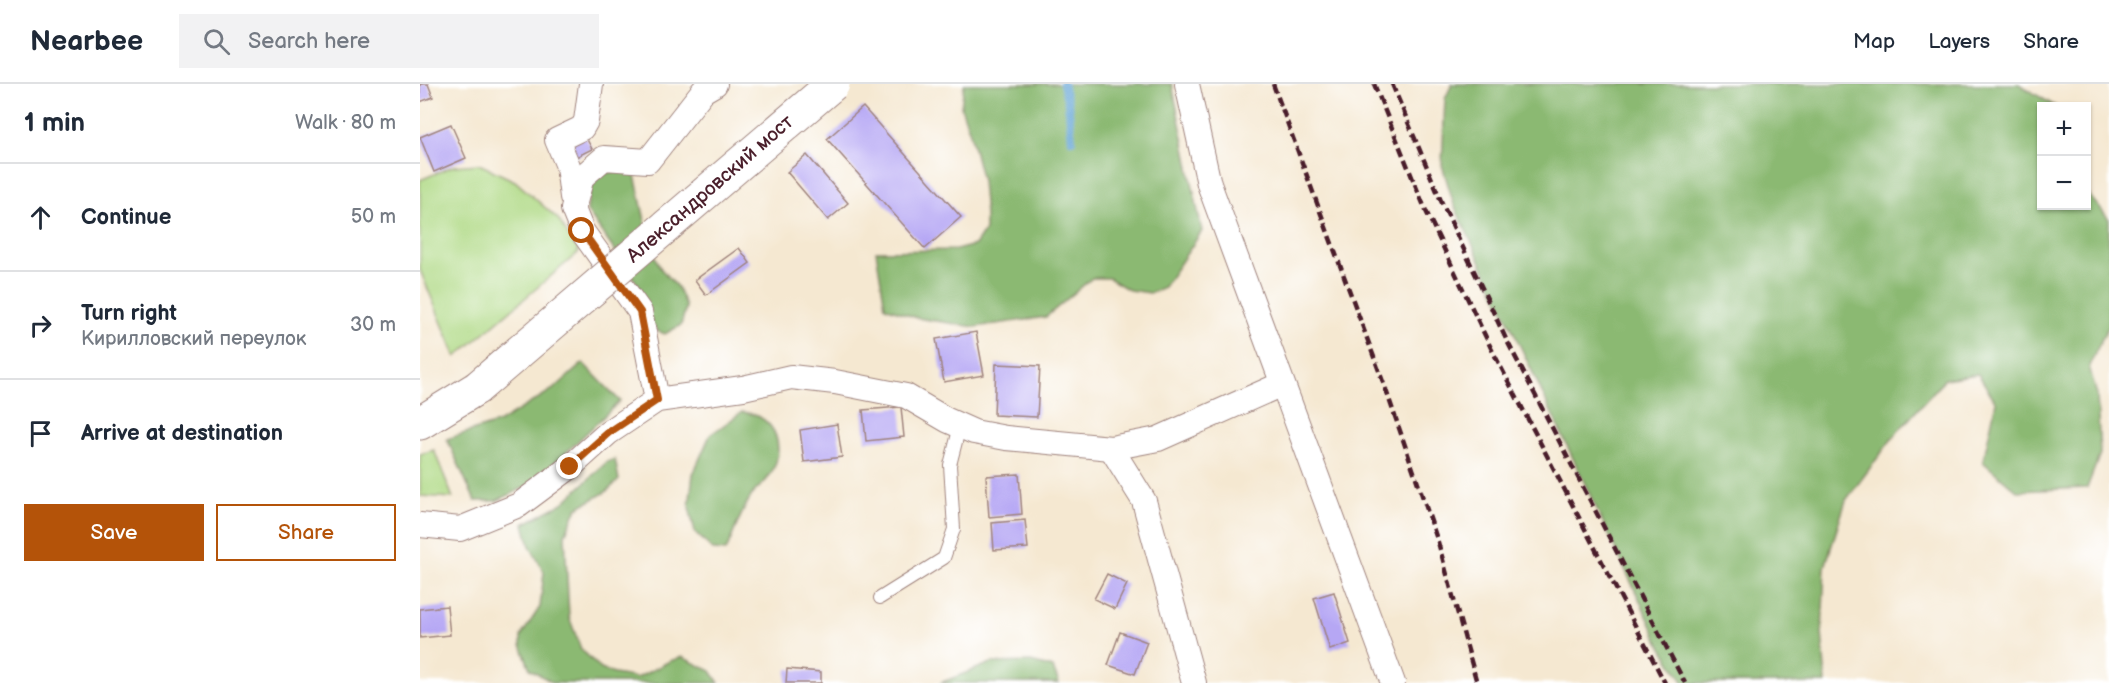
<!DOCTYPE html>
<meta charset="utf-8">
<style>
body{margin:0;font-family:"Balsamiq Sans",sans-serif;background:#f2f2f3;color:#1f2937}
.controls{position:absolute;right:18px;top:18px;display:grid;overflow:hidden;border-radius:0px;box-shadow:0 2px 4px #0004}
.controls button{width:54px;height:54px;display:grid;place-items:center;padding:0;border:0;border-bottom:2px solid #e0e1e3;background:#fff;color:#1f2937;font:30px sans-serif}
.stop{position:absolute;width:18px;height:18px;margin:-14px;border:4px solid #b45309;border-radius:50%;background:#fff}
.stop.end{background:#b45309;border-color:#fff;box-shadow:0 2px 6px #0008}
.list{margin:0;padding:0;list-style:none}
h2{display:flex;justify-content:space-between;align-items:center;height:78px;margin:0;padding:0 24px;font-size:26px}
h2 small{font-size:20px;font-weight:400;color:#747a83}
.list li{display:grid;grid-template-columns:39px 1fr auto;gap:18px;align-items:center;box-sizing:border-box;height:108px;padding:0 24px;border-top:2px solid #e0e1e3}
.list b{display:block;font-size:22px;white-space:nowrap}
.list p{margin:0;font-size:20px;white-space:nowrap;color:#747a83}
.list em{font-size:20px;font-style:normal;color:#747a83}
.actions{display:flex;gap:12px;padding:18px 24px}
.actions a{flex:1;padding:14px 0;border:2px solid #b45309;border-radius:0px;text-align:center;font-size:21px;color:#b45309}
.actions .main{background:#b45309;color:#fff}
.icon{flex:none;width:33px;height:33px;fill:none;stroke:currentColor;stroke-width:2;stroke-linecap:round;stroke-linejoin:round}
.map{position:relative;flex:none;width:1689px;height:599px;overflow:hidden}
header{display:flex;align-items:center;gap:36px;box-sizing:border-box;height:84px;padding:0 30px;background:#fff;border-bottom:2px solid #e0e1e3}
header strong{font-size:28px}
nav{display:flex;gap:33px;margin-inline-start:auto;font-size:21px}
.search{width:420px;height:54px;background:#f2f2f3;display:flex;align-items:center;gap:15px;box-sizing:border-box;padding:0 21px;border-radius:0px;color:#747a83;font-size:22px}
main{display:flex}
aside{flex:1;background:#fff}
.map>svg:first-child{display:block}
.green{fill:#afd984;stroke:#7c7c58;stroke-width:1.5}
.forest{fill:#8bb972;stroke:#6a6c4e;stroke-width:1.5}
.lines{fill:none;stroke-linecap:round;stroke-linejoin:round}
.stream{stroke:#60a3d4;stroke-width:8}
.building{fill:#b6a7f4}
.lane-casing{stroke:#a0847e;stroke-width:14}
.street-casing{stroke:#a0847e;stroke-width:26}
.secondary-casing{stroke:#a0847e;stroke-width:35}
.lane{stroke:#fff;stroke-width:12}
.street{stroke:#fff;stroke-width:24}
.secondary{stroke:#fff;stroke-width:33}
.rail{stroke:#4a1f2b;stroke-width:4.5;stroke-dasharray:9 4.5;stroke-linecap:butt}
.secondary-bridge-casing{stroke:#a0847e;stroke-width:35;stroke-linecap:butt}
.secondary-bridge{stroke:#fff;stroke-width:33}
.route{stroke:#b45309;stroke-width:8}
.labels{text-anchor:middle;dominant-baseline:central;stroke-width:6;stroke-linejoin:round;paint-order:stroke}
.street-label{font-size:20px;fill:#4a1f2b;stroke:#fff}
</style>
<header>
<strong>Nearbee</strong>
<div class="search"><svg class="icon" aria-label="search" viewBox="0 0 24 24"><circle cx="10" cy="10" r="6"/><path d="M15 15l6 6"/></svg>Search here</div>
<nav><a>Map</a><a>Layers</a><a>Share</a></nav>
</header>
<main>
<aside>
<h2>1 min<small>Walk · 80 m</small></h2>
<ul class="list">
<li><svg class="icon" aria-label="ahead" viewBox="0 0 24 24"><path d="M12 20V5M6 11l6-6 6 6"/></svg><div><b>Continue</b></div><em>50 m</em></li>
<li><svg class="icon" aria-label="right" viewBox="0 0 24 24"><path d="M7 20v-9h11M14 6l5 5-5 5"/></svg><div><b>Turn right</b><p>Кирилловский переулок</p></div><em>30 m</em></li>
<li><svg class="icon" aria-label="arrive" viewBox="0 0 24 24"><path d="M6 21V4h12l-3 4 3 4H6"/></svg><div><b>Arrive at destination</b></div></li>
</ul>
<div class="actions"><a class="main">Save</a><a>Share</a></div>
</aside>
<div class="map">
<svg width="1689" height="599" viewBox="0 0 1689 599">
<rect width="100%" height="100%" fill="#fff"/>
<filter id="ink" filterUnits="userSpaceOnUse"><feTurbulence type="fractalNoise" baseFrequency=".0167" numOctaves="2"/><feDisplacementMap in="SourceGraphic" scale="12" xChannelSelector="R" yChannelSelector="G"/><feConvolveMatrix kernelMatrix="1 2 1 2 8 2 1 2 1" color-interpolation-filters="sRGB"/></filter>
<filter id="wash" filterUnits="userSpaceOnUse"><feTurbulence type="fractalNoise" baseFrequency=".008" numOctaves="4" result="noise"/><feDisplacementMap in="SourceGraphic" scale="24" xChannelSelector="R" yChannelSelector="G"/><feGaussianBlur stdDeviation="1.35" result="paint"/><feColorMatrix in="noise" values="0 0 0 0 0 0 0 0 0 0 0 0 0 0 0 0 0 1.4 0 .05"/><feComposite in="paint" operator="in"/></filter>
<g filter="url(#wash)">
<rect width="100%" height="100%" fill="#f5e8d1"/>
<g class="green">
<polygon points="59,80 95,97 138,135 159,168 36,273 0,186 0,96 33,82"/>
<polygon points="14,366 33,414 0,412 0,370"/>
</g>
<g class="forest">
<polygon points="544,0 752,0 782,147 744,203 730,209 709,206 689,194 672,194 626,233 555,243 497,234 465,223 456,167 536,166 555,161 565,146 565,131 562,97 550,49 541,23"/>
<polygon points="1032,0 1599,0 1635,22 1622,22 1622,122 1666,122 1667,109 1689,135 1689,240 1669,282 1677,311 1680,370 1667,404 1597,407 1563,378 1576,318 1558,290 1525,295 1474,352 1426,416 1405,483 1402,548 1406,599 1264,599 1242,564 1034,121 1022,81 1025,15"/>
<path d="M203,86L215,91L231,164L241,185L258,204L266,223L261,241L245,250L237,247L230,235L221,205L167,127C170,99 172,89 203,86Z"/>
<polygon points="163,279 200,317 114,399 76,417 55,417 27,355 80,338 135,304"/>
<path d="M322,328C357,331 368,366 348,394C344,400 336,405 332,411C321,427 314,449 306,467L293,466L275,448L269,423L273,390L290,351Z"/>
<polygon points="195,375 199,396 186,408 157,424 145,451 149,533 161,565 181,585 194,590 217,594 250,577 262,573 291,587 299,599 133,599 110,585 101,561 101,552 120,523 124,488 110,462 104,440 143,419 187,378"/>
<polygon points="611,578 633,584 639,599 520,599 571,579"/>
</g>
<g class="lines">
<polyline class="stream" points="643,0 648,19 652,56"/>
</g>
<g id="blocks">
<g class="building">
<polygon points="0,0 8,0 13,13 0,18"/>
<polygon points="443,23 541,133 505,165 407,55"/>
<polygon points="31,40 46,74 14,88 0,53"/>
<polygon points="163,48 172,65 152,75 144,59"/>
<polygon points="387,71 428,119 408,136 367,88"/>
<polygon points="319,164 330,179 286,211 275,196"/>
<polygon points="556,248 564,291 524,298 516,255"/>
<polygon points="576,280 620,282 617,333 574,331"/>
<polygon points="481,323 484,353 446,357 443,326"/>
<polygon points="417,340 422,373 384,378 380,346"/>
<polygon points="599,390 602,430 569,433 566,392"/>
<polygon points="605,436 608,464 574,466 572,439"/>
<polygon points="687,490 707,500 695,525 674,515"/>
<polygon points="914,508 930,559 910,566 894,514"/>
<polygon points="27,522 30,551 0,554 0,525"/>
<polygon points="700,548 727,558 715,590 688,581"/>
<polygon points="367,585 401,588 401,599 366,599"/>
</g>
</g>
</g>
<g filter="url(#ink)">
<use href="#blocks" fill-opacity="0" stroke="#a0847e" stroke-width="1.5"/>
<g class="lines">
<defs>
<polyline id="lane" points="460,514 524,474 534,445 530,381 540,342"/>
<g id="street">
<polyline points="767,0 789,100 973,599"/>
<polyline points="152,113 148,82 137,56 162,44 166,37 171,0"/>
<polyline points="237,316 220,228 162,147 153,125 162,93 184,74 228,77 283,7 295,0"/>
<polyline points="691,364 724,417 774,599"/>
<polyline points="0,441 40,445 99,421 150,383 188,349 237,316 323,304 371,293 415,298 486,312 527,336 554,348 586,354 691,364 738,355 862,300"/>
</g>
<polyline id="secondary" points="0,339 57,304"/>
</defs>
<use href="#lane" class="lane-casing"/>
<use href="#street" class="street-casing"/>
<use href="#secondary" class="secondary-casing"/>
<use href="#lane" class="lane"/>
<use href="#street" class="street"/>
<use href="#secondary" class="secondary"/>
<g class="rail">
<polyline points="853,0 965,303 1018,458 1057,599"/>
<polyline points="954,0 1006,127 1071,264 1245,599"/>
<polyline points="972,0 1022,119 1086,255 1265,599"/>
</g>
<defs>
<polyline id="secondary-bridge" points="57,304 413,0"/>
</defs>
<use href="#secondary-bridge" class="secondary-bridge-casing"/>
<use href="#secondary-bridge" class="secondary-bridge"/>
</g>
</g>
<g class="lines" filter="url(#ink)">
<polyline class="route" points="150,383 188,349 237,316 220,228 162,147"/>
</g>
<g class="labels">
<g class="street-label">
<text transform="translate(290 105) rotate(-41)">Александровский мост</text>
</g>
</g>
</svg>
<div class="controls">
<button>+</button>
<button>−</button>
</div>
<div class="stop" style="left:162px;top:147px"></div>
<div class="stop end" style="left:150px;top:383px"></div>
</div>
</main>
